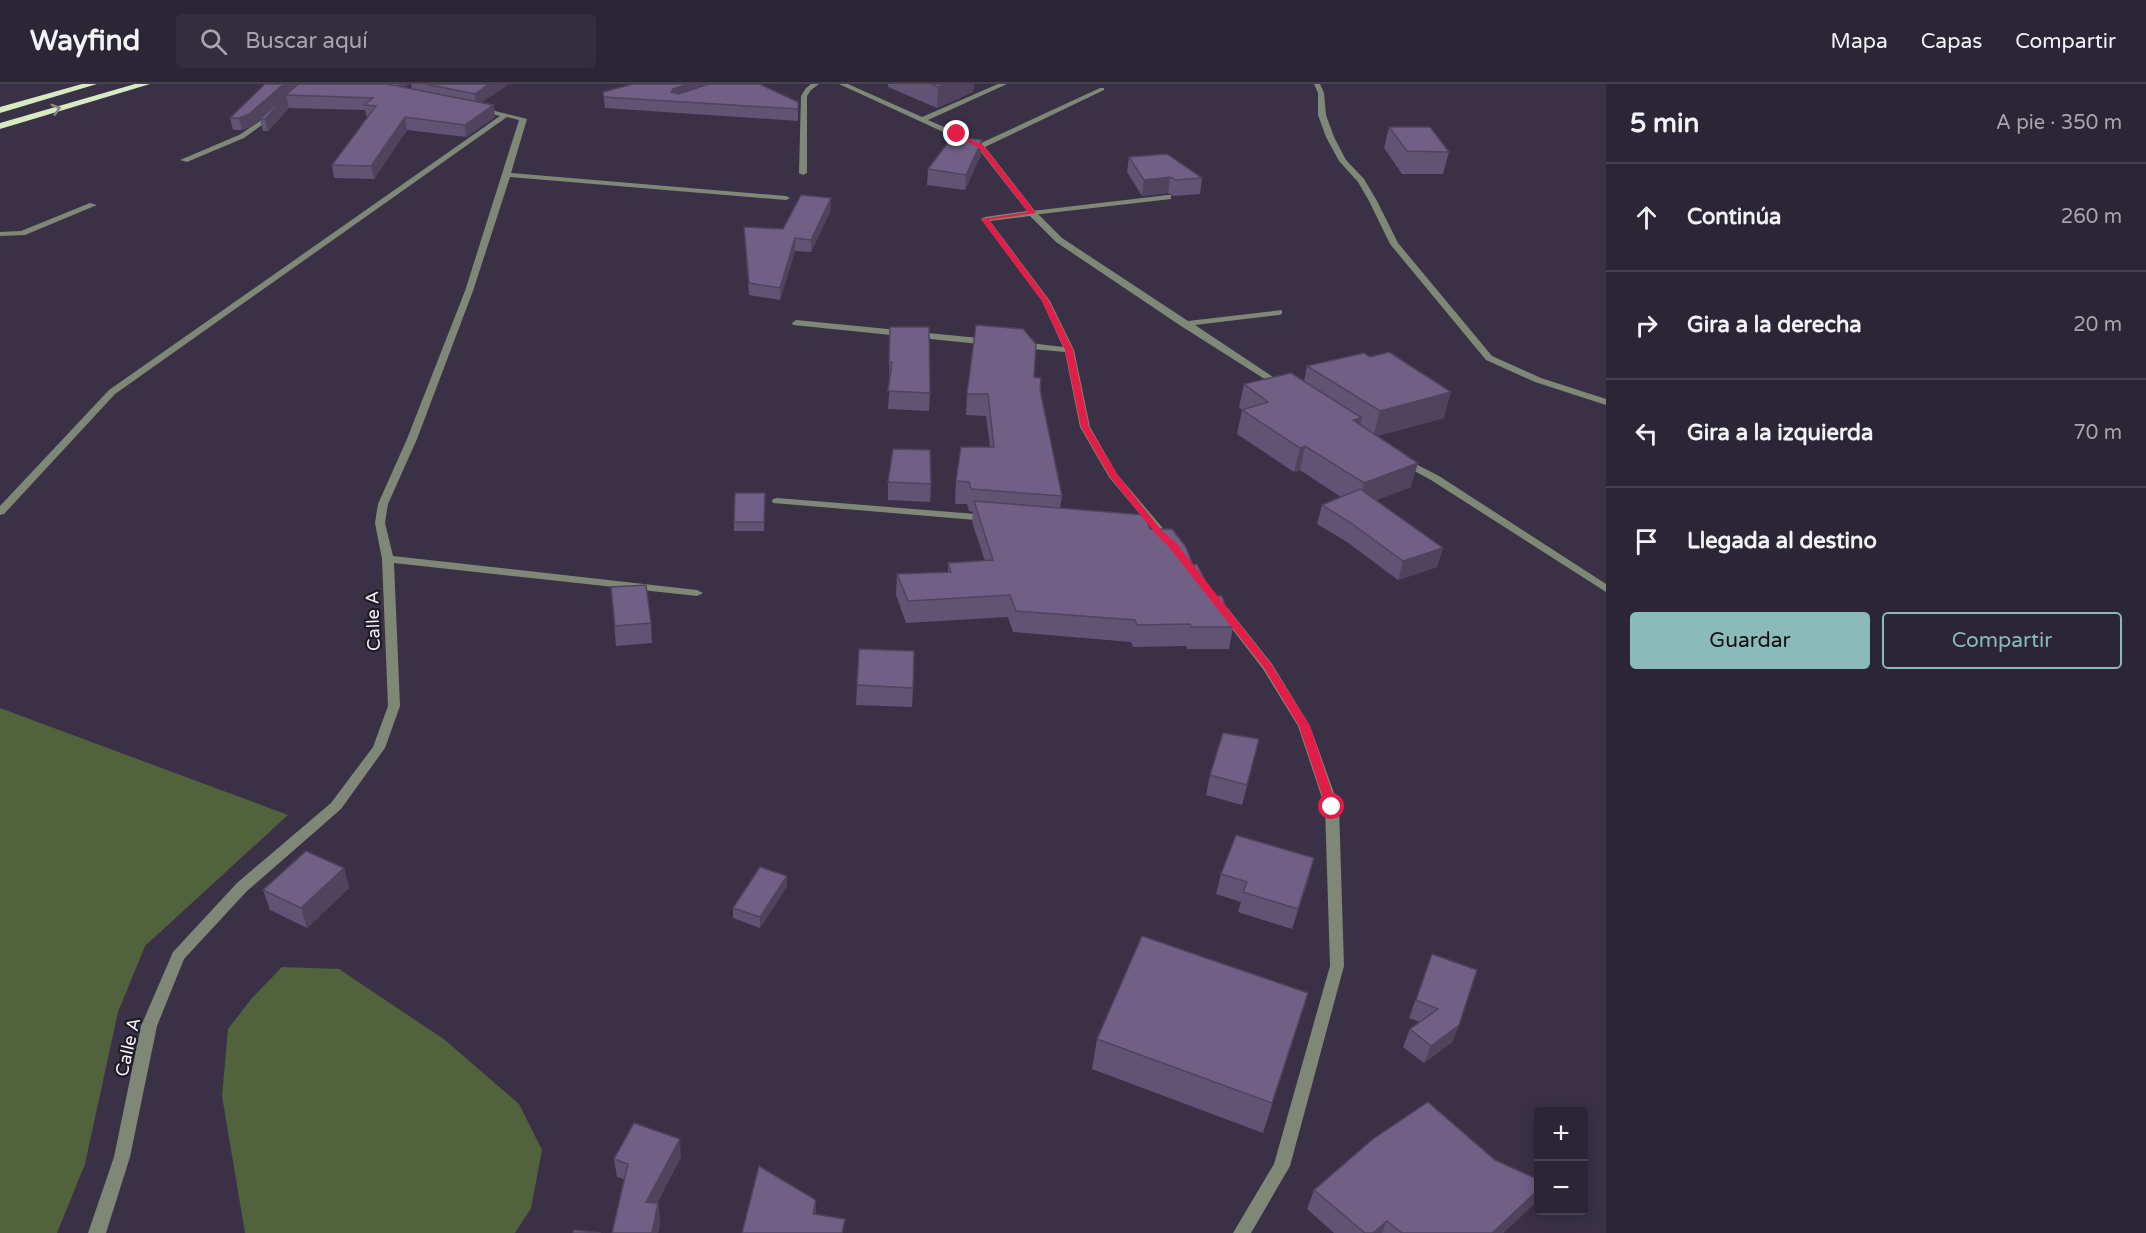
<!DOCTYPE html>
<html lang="es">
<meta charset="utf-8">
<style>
body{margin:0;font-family:"Varela Round",sans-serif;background:#342d3d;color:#f1f3f6}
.controls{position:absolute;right:18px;bottom:18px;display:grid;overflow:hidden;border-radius:6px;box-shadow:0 3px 15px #0003}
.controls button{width:54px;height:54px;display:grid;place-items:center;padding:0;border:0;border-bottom:2px solid #484250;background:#2c2535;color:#f1f3f6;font:30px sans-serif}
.stop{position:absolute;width:18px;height:18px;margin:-14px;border:4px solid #e11d48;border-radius:50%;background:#fff}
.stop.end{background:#e11d48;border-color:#fff;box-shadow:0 2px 6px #0008}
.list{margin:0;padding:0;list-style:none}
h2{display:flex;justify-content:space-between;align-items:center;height:78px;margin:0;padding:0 24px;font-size:26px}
h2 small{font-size:20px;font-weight:400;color:#a6a5ad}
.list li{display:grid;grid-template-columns:39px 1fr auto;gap:18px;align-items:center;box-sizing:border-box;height:108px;padding:0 24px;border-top:2px solid #484250}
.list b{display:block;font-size:22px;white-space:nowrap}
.list em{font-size:20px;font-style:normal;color:#a6a5ad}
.actions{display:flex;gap:12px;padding:18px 24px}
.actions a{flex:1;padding:14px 0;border:2px solid #8bbbb9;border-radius:6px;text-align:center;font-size:21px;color:#8bbbb9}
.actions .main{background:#8bbbb9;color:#111}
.icon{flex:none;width:33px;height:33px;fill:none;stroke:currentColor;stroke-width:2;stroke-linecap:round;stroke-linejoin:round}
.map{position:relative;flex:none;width:1606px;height:1149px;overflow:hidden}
header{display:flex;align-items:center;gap:36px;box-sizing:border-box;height:84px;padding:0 30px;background:#2c2535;border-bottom:2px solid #484250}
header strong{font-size:28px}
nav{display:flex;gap:33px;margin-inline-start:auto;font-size:21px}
.search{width:420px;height:54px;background:#342d3d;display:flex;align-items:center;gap:15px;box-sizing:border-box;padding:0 21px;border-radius:6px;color:#a6a5ad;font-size:22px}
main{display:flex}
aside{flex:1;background:#2c2535}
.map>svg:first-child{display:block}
.green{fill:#51623d}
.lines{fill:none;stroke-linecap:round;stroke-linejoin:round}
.service{fill:#7f8876;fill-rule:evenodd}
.minor{fill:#7f8876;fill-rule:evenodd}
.trunk{fill:#d7eac2;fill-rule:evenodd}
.wall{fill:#615373}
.shaded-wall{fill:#4f435e}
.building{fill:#716086;stroke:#4f435e;stroke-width:1.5}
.oneway{stroke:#848d7b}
.route{fill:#e11d48}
.labels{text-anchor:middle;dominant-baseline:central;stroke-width:4.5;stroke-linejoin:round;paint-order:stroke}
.street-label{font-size:18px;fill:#f7f3fe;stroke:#1f1b25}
</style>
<header>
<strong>Wayfind</strong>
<div class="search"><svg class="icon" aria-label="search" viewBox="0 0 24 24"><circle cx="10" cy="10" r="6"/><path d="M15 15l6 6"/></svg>Buscar aquí</div>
<nav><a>Mapa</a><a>Capas</a><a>Compartir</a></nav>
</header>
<main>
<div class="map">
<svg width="1606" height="1149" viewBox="0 0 1606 1149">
<rect width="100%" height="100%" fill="#3a3147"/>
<g class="green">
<polygon points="0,624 288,731 145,862 118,928 85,1080 57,1149 0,1149"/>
<polygon points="282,883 339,885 445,956 519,1020 542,1066 531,1124 515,1149 245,1149 222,1012 228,945 252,914"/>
</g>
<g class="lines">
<g class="service">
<polygon points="1168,111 1171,111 1171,115 1032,131 1028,129 1032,127"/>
<polygon points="90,119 97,121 25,151 0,152 0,148 21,147"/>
</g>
<g class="minor">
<polygon points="811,0 819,0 811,6 807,12 807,89 803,91 799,89 801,12 806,4"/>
<polygon points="839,0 848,0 922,33 998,0 1007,0 928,36 981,59 1100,4 1104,4 1104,6 985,63 1035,127 1062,154 1188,237 1282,226 1282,230 1279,231 1195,241 1285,301 1287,303 1282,306 1181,242 1056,158 1030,132 990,137 1050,217 1074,266 1090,343 1117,390 1172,455 1173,457 1172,459 1164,459 1109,393 1080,343 1065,268 1021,264 1016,261 1021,258 1063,263 1042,217 981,135 985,133 1027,127 978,64"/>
<polygon points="1314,0 1320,0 1324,9 1326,31 1334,53 1346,76 1364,95 1377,117 1398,159 1492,272 1541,294 1606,315 1606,321 1535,298 1486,276 1390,160 1369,117 1358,98 1339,77 1326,53 1318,31 1318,9"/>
<polygon points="479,23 527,35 511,89 786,112 790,114 786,116 510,93 473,207 417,355 388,420 385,439 393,472 697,506 703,509 697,512 394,479 400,622 385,664 341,725 247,807 184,875 157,942 130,1073 106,1149 88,1149 114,1073 141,942 173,868 237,799 331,719 373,663 388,622 382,475 375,439 378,420 407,355 465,207 519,36 507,33 115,310 4,430 0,431 0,422 109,306 500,32 477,26 476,25"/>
<polygon points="272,29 276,31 274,32 244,54 187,78 180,76 239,51"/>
<polygon points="796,236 989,255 994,258 989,261 793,241 792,239"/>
<polygon points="1402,373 1439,392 1606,500 1606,508 1431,396 1398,378 1398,374"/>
<polygon points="777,414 988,431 993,434 988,437 773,419 772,417 773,415"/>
<polygon points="1222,521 1226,522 1272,580 1310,642 1339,723 1344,882 1290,1082 1251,1149 1233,1149 1274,1080 1330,882 1325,723 1298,642 1263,585 1216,524"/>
</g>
<g class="trunk">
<polygon points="82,0 97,0 0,29 0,23"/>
<polygon points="135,0 150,0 0,45 0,39"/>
</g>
</g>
<g class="wall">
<polygon points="265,0 409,0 404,3 412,5 411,0 509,0 481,18 493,21 495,33 466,53 407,46 374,95 334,94 332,81 367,34 365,26 289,24 268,47 263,47 260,35 265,31 252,42 242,46 233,46 230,34"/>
<polygon points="888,0 974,0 973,8 937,24 888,3"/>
<polygon points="603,8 798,18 798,37 605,24"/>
<polygon points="1389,43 1449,68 1443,90 1402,90 1384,64"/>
<polygon points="982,56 981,71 965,106 927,101 928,85"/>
<polygon points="1129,73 1202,94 1200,110 1173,112 1168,109 1142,112 1127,88"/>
<polygon points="831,114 831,126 811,168 795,167 780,216 749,211 744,143 783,145"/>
<polygon points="890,243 930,309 929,327 888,325 890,296 889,296"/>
<polygon points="1307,282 1444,334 1377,352 1411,403 1376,416 1443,464 1437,483 1398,496 1347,458 1317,440 1322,421 1341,413 1300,386 1294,388 1237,350 1242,326 1239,323 1244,300 1304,297"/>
<polygon points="1034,293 1041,294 1040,308 1062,412 1060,424 1150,445 1193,481 1233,543 1229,565 1187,565 1186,562 1133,563 1131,558 1013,548 1008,533 906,539 896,511 897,490 948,488 948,479 985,477 972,438 973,428 969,427 967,420 955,420 956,397 990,363 986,332 966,331 967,310"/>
<polygon points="888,398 931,400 930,418 888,416"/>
<polygon points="765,409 764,447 734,447 734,438"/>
<polygon points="611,503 651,539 652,559 616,562"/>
<polygon points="857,601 913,604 912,623 856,621"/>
<polygon points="1259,655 1242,721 1206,711 1210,691"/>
<polygon points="344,784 349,804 307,844 270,826 263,806"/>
<polygon points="1221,790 1309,794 1292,845 1238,828 1241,818 1216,810"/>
<polygon points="787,792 787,802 760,844 733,834 733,824"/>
<polygon points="1432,870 1459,941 1452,958 1424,979 1403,963 1410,945 1420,938 1409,934"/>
<polygon points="1308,909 1263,1049 1092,985 1097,955"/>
<polygon points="681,1073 657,1119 658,1119 660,1137 658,1149 612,1149 624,1095 617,1093 614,1075"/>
<polygon points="1495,1076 1539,1096 1539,1112 1535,1119 1503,1149 1334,1149 1307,1125 1314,1106"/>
</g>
<g class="shaded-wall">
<polygon points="284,0 300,0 286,12 289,24 268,47 265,35 283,15 252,42 242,46 239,34"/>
<polygon points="398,0 409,0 400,7"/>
<polygon points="489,0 509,0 476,22 475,10"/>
<polygon points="688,0 724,0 673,16 671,8 673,5"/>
<polygon points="946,0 974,0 973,8 937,24 938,3"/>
<polygon points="493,21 495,33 466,53 465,41"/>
<polygon points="405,33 407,46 374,95 371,82"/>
<polygon points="982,56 981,71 965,106 966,91"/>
<polygon points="1170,93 1168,109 1142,112 1144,96"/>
<polygon points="831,114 831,126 811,168 811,156"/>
<polygon points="795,154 795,167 780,216 780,204"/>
<polygon points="1451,308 1444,334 1373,353 1380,327"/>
<polygon points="1362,334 1356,358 1353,336"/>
<polygon points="1305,362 1300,386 1294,388 1300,364"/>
<polygon points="1418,379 1411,403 1358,423 1364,399"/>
<polygon points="1443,464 1437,483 1398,496 1403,477"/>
<polygon points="1314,774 1309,794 1292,845 1298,825"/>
<polygon points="344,784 349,804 307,844 301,824"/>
<polygon points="787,792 787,802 760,844 760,833"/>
<polygon points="1308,909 1299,938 1263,1049 1272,1019"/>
<polygon points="1459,941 1452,958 1424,979 1431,962"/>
<polygon points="680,1055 681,1073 648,1136 646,1118"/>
<polygon points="1539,1105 1539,1112 1535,1119 1503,1149 1492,1149"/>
<polygon points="816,1116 816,1145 813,1130"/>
<polygon points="658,1119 660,1137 658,1149 652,1149"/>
<polygon points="1387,1137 1382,1149 1373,1149"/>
</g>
<g class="building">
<polygon points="265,0 284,0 249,30 239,34 230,34"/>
<polygon points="298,0 387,0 493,21 465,41 405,33 371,82 332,81 376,22 364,21 373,14 286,11 265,35 260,35"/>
<polygon points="426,0 489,0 475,10"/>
<polygon points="633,0 688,0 673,5 671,8 679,10 709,0 759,0 798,18 798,25 604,13 603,8"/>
<polygon points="931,0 946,0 938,3"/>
<polygon points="1389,43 1430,43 1449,68 1407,67"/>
<polygon points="953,52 982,56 966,91 928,85"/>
<polygon points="1167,70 1202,94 1176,96 1170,93 1144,96 1129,73"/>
<polygon points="801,111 831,114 811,156 795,154 780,204 749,199 744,143 783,145"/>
<polygon points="976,241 1023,245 1036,260 1034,293 1041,294 1040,306 1062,412 971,405 969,398 956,397 961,363 994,363 988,310 967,310"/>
<polygon points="890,243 929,243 930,309 888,307 892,278 889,278"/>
<polygon points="1389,268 1451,308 1380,327 1307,282 1364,269 1370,273"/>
<polygon points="1291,289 1362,334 1353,336 1418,379 1364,399 1305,362 1300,364 1242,326 1268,318 1244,300"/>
<polygon points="893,365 930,366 931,400 888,398"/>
<polygon points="1360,405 1443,464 1403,477 1351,439 1322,421"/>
<polygon points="735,409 765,409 764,438 734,438"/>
<polygon points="974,417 1145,431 1150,445 1172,445 1186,463 1193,481 1197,480 1213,512 1222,512 1233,543 1191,543 1190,540 1137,541 1135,536 1016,527 1010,511 908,517 897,490 951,488 948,479 993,476"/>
<polygon points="646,501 651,539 615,542 611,503"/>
<polygon points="859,565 914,567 913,604 857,601"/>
<polygon points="1223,649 1259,655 1247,701 1210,691"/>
<polygon points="1236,751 1314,774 1298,825 1243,808 1247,798 1221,790"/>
<polygon points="306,767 344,784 301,824 263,806"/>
<polygon points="760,783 787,792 760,833 733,824"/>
<polygon points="1142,852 1308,909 1272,1019 1097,955"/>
<polygon points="1432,870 1477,886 1459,941 1431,962 1410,945 1438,925 1416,916"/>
<polygon points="1428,1018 1495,1076 1539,1096 1539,1105 1492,1149 1402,1149 1387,1137 1373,1149 1365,1149 1314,1106 1373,1055"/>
<polygon points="634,1039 680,1055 646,1118 658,1119 652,1149 612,1149 628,1080 614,1075"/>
<polygon points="759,1082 816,1116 813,1130 845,1135 842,1149 742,1149"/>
<polygon points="574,1146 601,1149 573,1149"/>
</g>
<defs><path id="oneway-chevron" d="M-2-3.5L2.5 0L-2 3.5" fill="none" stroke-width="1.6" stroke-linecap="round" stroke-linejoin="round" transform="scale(1.5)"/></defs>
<use class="oneway" href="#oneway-chevron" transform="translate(56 25) rotate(-16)"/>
<polygon class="route" points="955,49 983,61 1036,129 989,136 1049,217 1073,266 1089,343 1117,390 1162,447 1176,459 1271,580 1310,642 1337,723 1335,726 1332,727 1326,723 1299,642 1264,584 1169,463 1156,450 1110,393 1081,343 1065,266 1042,217 981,135 1028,128 979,64 955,51"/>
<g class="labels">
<g class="street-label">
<text transform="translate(373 537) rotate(-92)">Calle A</text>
<text transform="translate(128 963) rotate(-77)">Calle A</text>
</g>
</g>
</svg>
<div class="controls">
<button>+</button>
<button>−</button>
</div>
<div class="stop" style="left:1332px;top:723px"></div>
<div class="stop end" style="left:957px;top:50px"></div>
</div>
<aside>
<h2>5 min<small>A pie · 350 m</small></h2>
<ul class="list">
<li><svg class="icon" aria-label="ahead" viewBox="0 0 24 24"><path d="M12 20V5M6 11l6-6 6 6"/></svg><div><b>Continúa</b></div><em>260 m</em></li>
<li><svg class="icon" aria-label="right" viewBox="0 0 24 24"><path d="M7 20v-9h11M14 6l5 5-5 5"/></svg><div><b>Gira a la derecha</b></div><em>20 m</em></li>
<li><svg class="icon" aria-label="left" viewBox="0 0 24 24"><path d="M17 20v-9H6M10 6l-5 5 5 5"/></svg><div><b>Gira a la izquierda</b></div><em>70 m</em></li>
<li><svg class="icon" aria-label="arrive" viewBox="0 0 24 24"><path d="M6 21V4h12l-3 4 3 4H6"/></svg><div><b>Llegada al destino</b></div></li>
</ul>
<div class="actions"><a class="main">Guardar</a><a>Compartir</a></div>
</aside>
</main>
